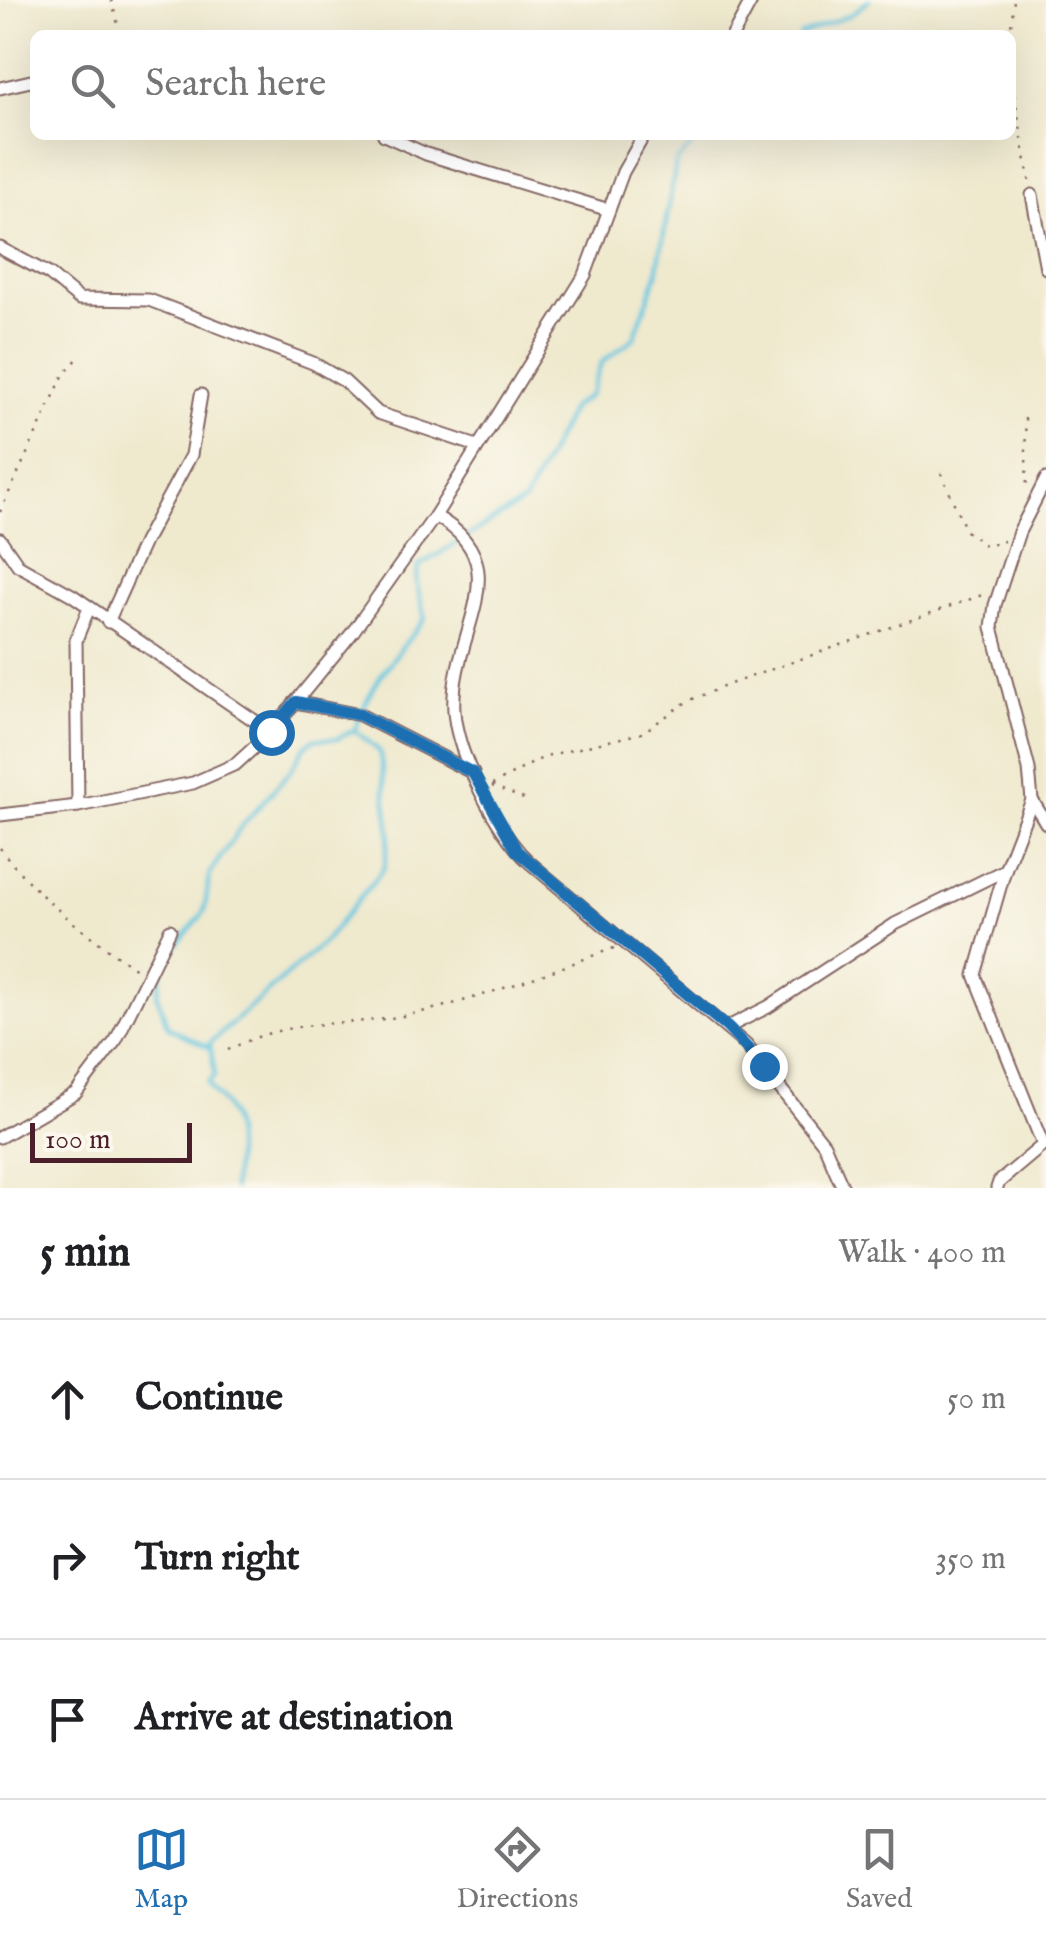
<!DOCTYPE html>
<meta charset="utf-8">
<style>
body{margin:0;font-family:"IM FELL English",serif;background:#f6f6f6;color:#202124}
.scale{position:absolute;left:30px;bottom:25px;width:162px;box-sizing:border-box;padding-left:10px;border:5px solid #4a1f2b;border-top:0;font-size:28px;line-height:35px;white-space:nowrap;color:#4a1f2b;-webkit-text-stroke:8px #fbf7ec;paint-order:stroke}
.stop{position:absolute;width:30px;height:30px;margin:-22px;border:8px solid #1f6fb2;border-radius:50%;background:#fff}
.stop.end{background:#1f6fb2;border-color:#fff;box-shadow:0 2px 10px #0008}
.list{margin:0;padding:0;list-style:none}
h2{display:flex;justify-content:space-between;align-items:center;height:130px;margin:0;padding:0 40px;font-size:42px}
h2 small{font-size:32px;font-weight:400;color:#757577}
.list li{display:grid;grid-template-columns:65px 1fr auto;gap:30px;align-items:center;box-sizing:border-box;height:160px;padding:0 40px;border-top:2px solid #e0e0e0}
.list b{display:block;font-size:38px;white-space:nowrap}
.list em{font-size:32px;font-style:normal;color:#757577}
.icon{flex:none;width:55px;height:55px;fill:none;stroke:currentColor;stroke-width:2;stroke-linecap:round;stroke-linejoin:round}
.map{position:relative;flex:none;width:1046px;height:1188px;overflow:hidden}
.search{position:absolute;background:#fff;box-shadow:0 10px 40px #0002;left:30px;right:30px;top:30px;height:110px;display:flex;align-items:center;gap:25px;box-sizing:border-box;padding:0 35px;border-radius:15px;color:#757577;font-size:38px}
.sheet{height:610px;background:#fff}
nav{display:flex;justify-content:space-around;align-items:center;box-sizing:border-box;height:140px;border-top:2px solid #e0e0e0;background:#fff;font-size:28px;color:#757577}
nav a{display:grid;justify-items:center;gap:5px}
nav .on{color:#1f6fb2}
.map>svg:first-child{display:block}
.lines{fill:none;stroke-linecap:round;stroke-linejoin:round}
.stream{stroke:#63c6e1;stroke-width:4}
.minor-casing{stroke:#846664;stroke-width:15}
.path{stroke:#846664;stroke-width:2.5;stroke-dasharray:2.5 8;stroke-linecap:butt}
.minor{stroke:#fff;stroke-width:11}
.route{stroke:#1f6fb2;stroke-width:12}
</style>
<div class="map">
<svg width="1046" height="1188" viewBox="0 0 1046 1188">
<rect width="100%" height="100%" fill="#fbf7ec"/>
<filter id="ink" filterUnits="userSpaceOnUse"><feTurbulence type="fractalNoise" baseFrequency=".01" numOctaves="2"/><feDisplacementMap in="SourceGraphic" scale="20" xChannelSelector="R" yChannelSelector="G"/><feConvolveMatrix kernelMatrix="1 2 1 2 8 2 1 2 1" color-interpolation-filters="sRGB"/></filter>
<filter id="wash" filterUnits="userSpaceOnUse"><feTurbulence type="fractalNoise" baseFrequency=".0048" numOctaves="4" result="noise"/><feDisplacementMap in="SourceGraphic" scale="40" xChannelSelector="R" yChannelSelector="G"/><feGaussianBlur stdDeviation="2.25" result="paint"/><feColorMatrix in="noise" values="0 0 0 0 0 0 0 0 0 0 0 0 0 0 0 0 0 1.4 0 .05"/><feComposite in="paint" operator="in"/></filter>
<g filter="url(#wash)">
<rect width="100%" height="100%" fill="#efe9ce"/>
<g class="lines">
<g class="stream">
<polyline points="800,35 852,14 869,0"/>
<polyline points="210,1048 168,1027 157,996 164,961 204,912 210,873 240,828 291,770 304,748 314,739 337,739 354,730"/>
<path d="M233,1188C234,1161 240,1132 226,1108C221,1098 211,1092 208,1082L215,1076L210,1043L325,941L384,868L390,833L380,752L355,730C370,684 395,655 425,619L416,581L419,566L525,501L572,407L590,395L602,362L634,338L657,274L676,163L701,135"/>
</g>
</g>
</g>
<g filter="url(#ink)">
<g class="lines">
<defs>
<g id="minor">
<polyline points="733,35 752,0"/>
<polyline points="0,88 35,80"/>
<polyline points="384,135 426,154 609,210"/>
<polyline points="1032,195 1046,268"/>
<polyline points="0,248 49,274 79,299 149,300 313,363 344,381 378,413 477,446"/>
<path d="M435,516C523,565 449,633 454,711C457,755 497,832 529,862L746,1045L824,1144L843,1188"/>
<polyline points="0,539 18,565 72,595 271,732"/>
<polyline points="108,622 144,542 191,455 201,395"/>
<polyline points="295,702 360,715 473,773"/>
<polyline points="1032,800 1046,823"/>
<polyline points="78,806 76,640 89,608"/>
<polyline points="0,815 78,806 193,783 236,764 271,732 352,633 435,516 585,275 623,172 644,135"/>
<polyline points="728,1027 768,1007 895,924 1005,870"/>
<polyline points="0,1137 76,1093 116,1040 170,930"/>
<polyline points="997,1188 999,1182 1043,1145 975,975 1005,870 1032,800 1029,769 992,627 995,605 1019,532 1046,479"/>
</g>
</defs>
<use href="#minor" class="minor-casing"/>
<g class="path">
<polyline points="111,0 121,35"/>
<polyline points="1010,35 1014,0"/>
<polyline points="1011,75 1030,184"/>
<polyline points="1025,418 1027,491"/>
<polyline points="941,473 966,531 986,546 1004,541"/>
<polyline points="0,512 63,376 78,358"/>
<polyline points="492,785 546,756 642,733 688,701 733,683 985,594"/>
<polyline points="492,786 526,800"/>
<path d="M0,848C38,899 85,933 136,969"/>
<path d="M228,1050C295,1015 340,1029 408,1015C479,1000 546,973 614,948"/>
</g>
<use href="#minor" class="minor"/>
</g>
</g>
<g class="lines" filter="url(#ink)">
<polyline class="route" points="271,732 296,702 360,715 473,773 517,851 728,1028 764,1066"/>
</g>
</svg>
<div class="scale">100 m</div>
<div class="stop" style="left:271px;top:732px"></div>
<div class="stop end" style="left:764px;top:1066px"></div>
<div class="search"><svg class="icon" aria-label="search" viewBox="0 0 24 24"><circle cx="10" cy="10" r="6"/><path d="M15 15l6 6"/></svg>Search here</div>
</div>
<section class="sheet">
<h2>5 min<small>Walk · 400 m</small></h2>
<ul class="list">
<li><svg class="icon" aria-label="ahead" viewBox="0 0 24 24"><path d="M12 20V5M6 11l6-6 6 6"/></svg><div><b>Continue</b></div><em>50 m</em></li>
<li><svg class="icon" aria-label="right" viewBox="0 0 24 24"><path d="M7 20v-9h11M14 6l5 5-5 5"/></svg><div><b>Turn right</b></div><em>350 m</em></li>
<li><svg class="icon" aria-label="arrive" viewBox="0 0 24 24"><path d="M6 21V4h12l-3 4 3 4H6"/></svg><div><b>Arrive at destination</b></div></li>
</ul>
</section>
<nav>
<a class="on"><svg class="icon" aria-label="map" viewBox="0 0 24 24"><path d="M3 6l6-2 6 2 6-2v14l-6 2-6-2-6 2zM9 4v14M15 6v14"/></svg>Map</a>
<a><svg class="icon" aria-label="directions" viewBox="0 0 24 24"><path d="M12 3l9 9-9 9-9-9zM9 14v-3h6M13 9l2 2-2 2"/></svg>Directions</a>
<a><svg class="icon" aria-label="saved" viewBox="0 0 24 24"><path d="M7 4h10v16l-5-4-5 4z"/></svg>Saved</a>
</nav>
